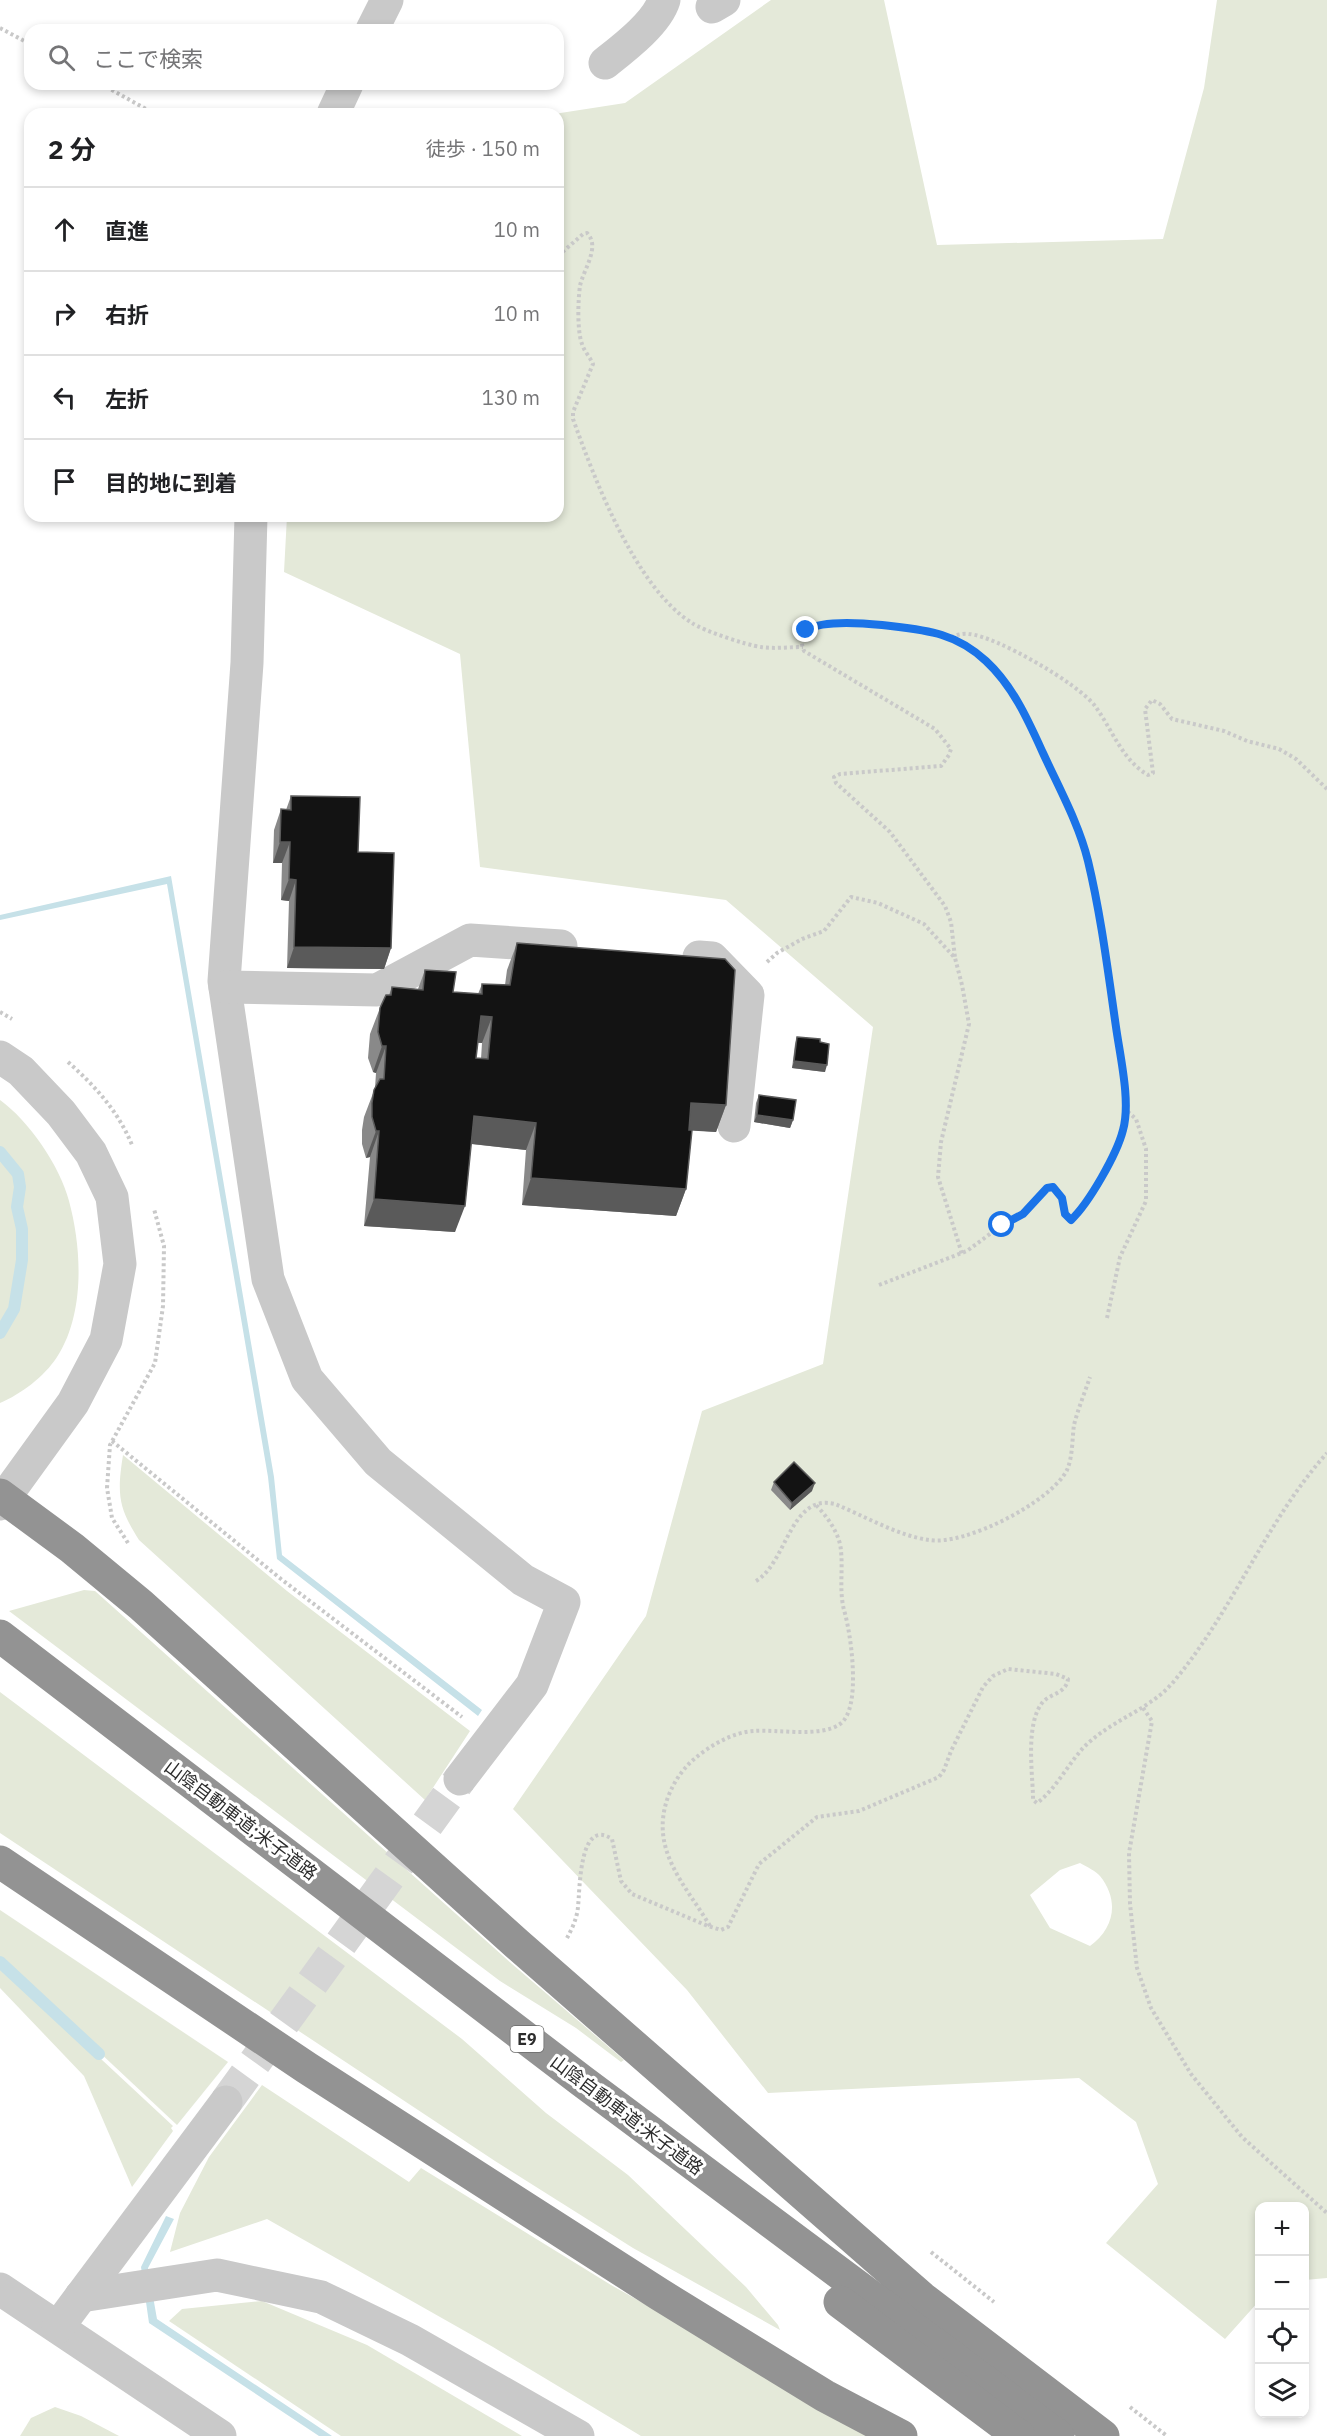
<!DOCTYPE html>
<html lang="ja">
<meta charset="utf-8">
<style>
body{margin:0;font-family:"IBM Plex Sans","Noto Sans JP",sans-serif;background:#f2f2f2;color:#202124}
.controls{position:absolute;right:18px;bottom:18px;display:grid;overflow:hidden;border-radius:12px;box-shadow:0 3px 9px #0003}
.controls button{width:54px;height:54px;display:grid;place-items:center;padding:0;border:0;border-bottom:2px solid #e0e0e0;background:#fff;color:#202124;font:30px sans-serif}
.stop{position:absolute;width:18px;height:18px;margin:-14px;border:4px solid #1a73e8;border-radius:50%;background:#fff}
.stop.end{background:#1a73e8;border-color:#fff;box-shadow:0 2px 6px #0008}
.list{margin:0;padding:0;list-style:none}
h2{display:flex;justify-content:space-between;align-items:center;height:78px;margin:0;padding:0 24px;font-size:26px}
h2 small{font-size:20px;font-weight:400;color:#757577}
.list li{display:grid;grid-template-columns:39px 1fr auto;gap:18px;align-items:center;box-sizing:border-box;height:84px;padding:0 24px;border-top:2px solid #e0e0e0}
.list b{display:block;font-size:22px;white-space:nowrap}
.list em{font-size:20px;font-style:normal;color:#757577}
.icon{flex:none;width:33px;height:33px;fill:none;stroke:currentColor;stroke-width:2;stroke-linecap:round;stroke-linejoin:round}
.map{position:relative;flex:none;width:1327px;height:2436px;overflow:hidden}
.search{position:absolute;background:#fff;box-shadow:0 3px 9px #0003;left:24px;top:24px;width:540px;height:66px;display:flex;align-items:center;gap:15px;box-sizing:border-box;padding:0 21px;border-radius:18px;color:#757577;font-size:22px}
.panel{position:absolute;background:#fff;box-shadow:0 3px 9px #0003;left:24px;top:108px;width:540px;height:414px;border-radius:18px}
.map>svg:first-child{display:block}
.green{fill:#e4e9d9;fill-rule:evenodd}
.water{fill:#c6e1e8}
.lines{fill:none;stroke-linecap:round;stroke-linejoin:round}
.stream{stroke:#c6e1e8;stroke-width:12}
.minor-tunnel{stroke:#d5d5d5;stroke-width:33;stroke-dasharray:33 16;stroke-linecap:butt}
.path{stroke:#c9c9c9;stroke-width:4;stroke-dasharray:3 3;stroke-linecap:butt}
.minor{stroke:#c9c9c9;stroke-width:33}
.highway{stroke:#939393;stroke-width:33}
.wall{fill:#898989;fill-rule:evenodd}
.shaded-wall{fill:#5a5a5a}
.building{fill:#131313;stroke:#5a5a5a;stroke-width:1.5;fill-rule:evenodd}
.route{stroke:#1a73e8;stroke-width:8}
.labels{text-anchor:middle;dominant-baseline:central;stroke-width:6;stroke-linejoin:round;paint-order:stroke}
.shield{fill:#fff;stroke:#6b6b6b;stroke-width:1.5}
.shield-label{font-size:16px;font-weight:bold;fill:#2c2c2c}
.street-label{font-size:18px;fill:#2c2c2c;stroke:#fff}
</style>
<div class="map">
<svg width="1327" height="2436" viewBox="0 0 1327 2436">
<rect width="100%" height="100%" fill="#fff"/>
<g class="green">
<path d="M771,0H884L937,245L1163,239L1204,88L1217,0H1327V2278L1305,2280L1304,2206H1260L1259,2301L1225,2339L1106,2243L1158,2184L1136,2122L1079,2078L768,2093L687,1990L513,1809L646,1616L702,1411L823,1364L873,1027L726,900L480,867L460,654L284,572L287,516H558V114H554L625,103ZM1080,1863C1087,1867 1096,1871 1100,1876C1120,1901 1114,1929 1090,1946L1050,1928L1030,1895L1060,1870Z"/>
<path d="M0,1100C29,1121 60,1166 69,1201C82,1249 85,1314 57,1357C44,1377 21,1394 0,1403Z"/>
<path d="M123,1455L287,1591L470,1731L425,1800L139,1540C118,1507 117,1494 123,1455Z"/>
<polygon points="84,1590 95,1591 512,1964 624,2060 621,2062 576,2028 500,1981 9,1611"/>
<polygon points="0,1692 462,2039 546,2113 628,2175 746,2287 778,2325 780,2330 633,2248 495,2161 0,1833"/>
<polygon points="0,1910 228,2062 177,2125 0,1959"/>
<polygon points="0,1965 173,2126 171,2128 173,2131 132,2187 84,2076 0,1988"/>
<polygon points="262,2085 409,2182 421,2168 611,2285 880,2436 641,2436 493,2347 267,2219 170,2252 180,2213 209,2157"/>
<polygon points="262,2301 367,2345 522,2436 341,2436 169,2321 182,2309"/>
<polygon points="55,2407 81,2416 119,2436 20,2436 31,2418"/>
</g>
<g class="water">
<polygon points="171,876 274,1477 282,1555 482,1710 478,1716 277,1559 268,1477 167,884 0,920 0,915"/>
<polygon points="166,2216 174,2219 148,2268 157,2319 332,2436 319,2436 149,2323 141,2267"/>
</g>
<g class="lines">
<g class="stream">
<polyline points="0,1152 18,1174 20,1187 17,1207 22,1229 22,1260 14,1309 0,1333"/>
<polyline points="0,1962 99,2054"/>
</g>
<polyline class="minor-tunnel" points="226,2102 460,1779"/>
<g class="path">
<polyline points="0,28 30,44"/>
<polyline points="101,84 155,114"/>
<path d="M558,256L583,234L587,233C601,247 583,270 580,286C578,300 577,331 582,344C584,351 590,357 593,364L573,412V419C595,480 635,587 692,623C704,631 746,645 761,647C775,649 789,647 803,647"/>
<path d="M951,637C957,635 963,633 969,634C996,636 1079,684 1095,706C1112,729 1122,760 1148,775L1153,773L1145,709L1152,700L1160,704L1172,719L1224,731L1247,741L1279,749L1296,759L1327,789"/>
<polyline points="767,962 777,953 802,939 824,931 851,897 878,903 924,924 955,958 962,985 969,1024 941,1142 938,1177 962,1254"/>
<polyline points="0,1012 12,1019"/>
<path d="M68,1062C95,1086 118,1111 132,1145"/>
<path d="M879,1285L967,1251L1002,1225L1023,1214L1047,1188L1053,1187L1062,1198L1065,1214L1071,1220C1088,1204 1119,1151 1124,1128C1125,1122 1125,1116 1126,1109C1120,1050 1111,992 1101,934C1097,909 1094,882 1087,858C1076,822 1059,787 1043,753C1023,709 1003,668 961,642C941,629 887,623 863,624C843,624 790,616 804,651L935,729L951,749L949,755L941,766L840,774L834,777L836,783L890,832L945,906L951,922L955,958"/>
<polyline points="1107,1318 1120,1257 1146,1201 1146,1149 1136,1119 1126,1110"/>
<polyline points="112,1441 281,1579 462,1717"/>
<polyline points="128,1543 112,1518 107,1488 110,1445 155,1363 163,1306 164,1246 154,1209"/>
<path d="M756,1581C787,1563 790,1493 835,1504C864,1516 899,1536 929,1540C965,1546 1051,1502 1067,1470C1073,1456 1072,1439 1074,1425C1078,1409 1085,1392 1090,1377"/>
<polyline points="1143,1708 1152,1721 1129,1853 1130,1904 1137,1968 1151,2008 1191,2074 1242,2137 1327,2213"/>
<path d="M710,1926C685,1884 649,1850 668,1797C674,1782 681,1771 693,1760C709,1746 733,1732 754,1731C777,1729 820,1738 840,1724C862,1709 851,1633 844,1610C839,1590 843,1571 841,1551C840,1534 827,1516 815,1504"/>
<path d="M567,1938C572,1929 577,1918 578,1907C580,1889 579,1817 612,1839L621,1881L632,1894L708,1926L721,1930L728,1927L759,1864L817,1817L859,1811L939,1777L944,1770L951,1751L983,1687L993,1676L1008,1669L1056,1674L1068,1679C1066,1694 1050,1693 1042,1703C1026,1724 1032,1769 1033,1795V1800L1037,1803C1056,1789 1068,1764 1084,1747C1112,1719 1151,1710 1175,1680C1234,1609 1266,1521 1327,1453"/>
<polyline points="931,2252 994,2302"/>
<polyline points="1130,2407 1167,2436"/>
</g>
<g class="minor">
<polyline points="712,7 724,0"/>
<polyline points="372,30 387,0"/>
<path d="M605,63C624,48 657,23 664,0"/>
<polyline points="333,114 347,84"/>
<polyline points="251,516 247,663 224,981 268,1279 307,1379 378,1462 523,1580 564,1602 532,1685 460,1779"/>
<polyline points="699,957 712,958 748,995 734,1126"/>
<polyline points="225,987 377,990 470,940 561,946"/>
<polyline points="0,1057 21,1071 61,1113 91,1153 112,1197 120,1264 106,1340 73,1403 0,1504"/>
<polyline points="0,2289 220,2436"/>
<polyline points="81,2296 217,2275 321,2297 410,2340 578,2436"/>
<polyline points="58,2327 226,2102"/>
</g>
<g class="highway">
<polyline points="0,1495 72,1548 141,1605 517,1944 922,2298 1103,2436"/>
<polyline points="0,1636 582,2081 1058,2436"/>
<polyline points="0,1862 307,2068 659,2294 825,2396 901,2436"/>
<polyline points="840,2302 1019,2436"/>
</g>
</g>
<g class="wall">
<polygon points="291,796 358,852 391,948 384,969 287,968 289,901 281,900 282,863 273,863 274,830 281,809 286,810"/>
<path d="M517,943L726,1105L716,1132L692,1130L686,1189L676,1216L522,1205L526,1150L471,1144L455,1232L364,1226L370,1157L366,1158L362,1144V1130L364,1117L375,1088L376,1073L373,1072L368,1058L370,1034L380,1008L389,995L392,987L418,989L425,970L453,992L478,994L482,984L505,985L507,970ZM478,1043H482L481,1059L476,1058Z"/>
<polygon points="797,1037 820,1042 825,1072 792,1068 795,1044"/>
<polygon points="759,1095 793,1120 790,1128 754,1122 756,1103"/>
<polygon points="774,1482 812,1491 790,1510 771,1490"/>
</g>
<g class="shaded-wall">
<polygon points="280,842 290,842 282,863 273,863"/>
<polygon points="289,879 296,880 289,901 281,900"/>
<polygon points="294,947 391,948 384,969 287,968"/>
<polygon points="481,1016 492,1017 482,1043 471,1042"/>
<polygon points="382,1046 386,1046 376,1073 373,1072"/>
<polygon points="794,1061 827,1065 825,1072 792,1068"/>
<polygon points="691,1103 726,1105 716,1132 681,1130"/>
<polygon points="757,1115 793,1120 790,1128 754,1122"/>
<polygon points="474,1116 536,1123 526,1150 464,1143"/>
<polygon points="376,1131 379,1131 370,1157 366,1158"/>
<polygon points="531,1178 686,1189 676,1216 522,1205"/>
<polygon points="374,1199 465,1206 455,1232 364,1226"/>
<polygon points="815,1483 812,1491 790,1510 792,1503"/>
</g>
<g class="building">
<polygon points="291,796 360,797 358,852 394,853 391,948 294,947 296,880 289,879 290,842 280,842 281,809 291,810"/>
<path d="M517,943L725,959L735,970L726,1105L691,1103L689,1130H692L686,1189L531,1178L536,1123L474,1116L465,1206L374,1199L379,1131H376L372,1117V1103L374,1090L380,1079H384L386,1046H382L378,1032L380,1008L386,995H391L392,987L423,990L425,970L456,972L453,992L482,994V984L510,985ZM481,1016L492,1017L488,1059L476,1058Z"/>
<polygon points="797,1037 820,1039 820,1042 829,1044 827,1065 794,1061"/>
<polygon points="759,1095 796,1100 793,1120 757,1115"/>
<polygon points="794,1462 815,1483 792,1503 774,1482"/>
</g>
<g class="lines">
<path class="route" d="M806,630C823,620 862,623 882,625C923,630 954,631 986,661C1013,686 1028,720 1043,753C1059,788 1079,824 1088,861C1101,915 1108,972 1116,1027C1120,1056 1131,1102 1123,1130C1117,1154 1089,1203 1071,1220L1065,1214L1062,1198L1053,1187L1047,1188L1023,1214L1002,1225"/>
</g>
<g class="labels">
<rect class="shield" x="510.5" y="2026" width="33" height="26" rx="4.5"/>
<g class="shield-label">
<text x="527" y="2039">E9</text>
</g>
<g class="street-label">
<text transform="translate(241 1820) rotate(37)">山陰自動車道;米子道路</text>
<text transform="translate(627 2115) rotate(37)">山陰自動車道;米子道路</text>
</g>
</g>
</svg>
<div class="controls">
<button>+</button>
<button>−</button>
<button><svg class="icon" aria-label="locate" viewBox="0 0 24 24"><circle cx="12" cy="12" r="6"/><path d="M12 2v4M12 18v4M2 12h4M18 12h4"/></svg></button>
<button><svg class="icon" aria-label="layers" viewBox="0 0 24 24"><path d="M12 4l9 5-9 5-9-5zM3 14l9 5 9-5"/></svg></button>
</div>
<div class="stop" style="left:1002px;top:1225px"></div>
<div class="stop end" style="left:806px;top:630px"></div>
<div class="search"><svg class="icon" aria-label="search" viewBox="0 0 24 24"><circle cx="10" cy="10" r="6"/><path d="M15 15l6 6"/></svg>ここで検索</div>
<section class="panel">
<h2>2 分<small>徒歩 · 150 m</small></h2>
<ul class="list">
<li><svg class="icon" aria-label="ahead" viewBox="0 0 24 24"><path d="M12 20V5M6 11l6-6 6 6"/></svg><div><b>直進</b></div><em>10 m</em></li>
<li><svg class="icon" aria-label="right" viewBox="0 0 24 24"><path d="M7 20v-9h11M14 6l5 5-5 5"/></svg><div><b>右折</b></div><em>10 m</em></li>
<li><svg class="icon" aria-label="left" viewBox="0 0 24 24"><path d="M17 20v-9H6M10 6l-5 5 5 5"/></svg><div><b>左折</b></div><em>130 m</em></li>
<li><svg class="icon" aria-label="arrive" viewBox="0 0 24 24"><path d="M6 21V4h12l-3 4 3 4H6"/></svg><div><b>目的地に到着</b></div></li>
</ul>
</section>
</div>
